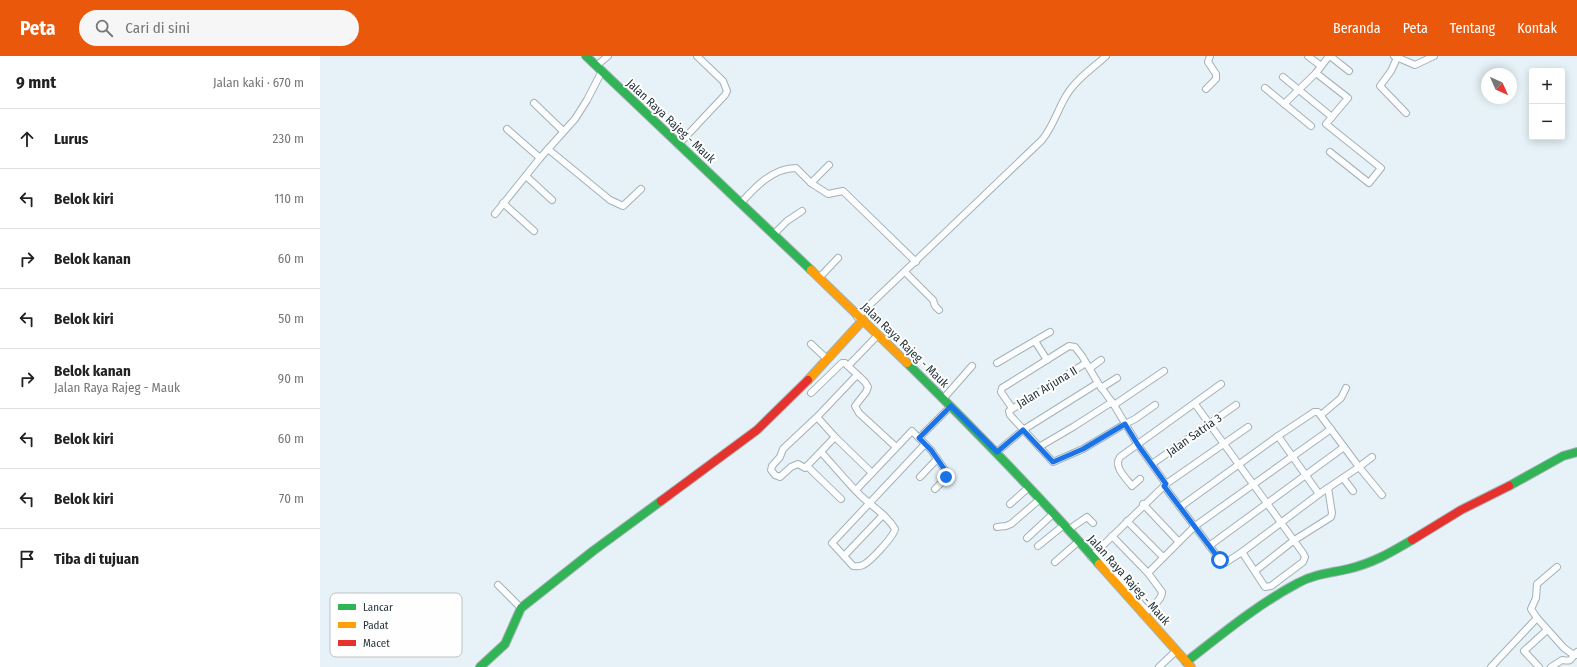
<!DOCTYPE html>
<html lang="id">
<meta charset="utf-8">
<style>
body{margin:0;font-family:"Fira Sans Condensed",sans-serif;background:#f6f6f6;color:#222}
.controls{position:absolute;right:12px;top:12px;display:grid;overflow:hidden;border-radius:4px;box-shadow:0 2px 10px #0003}
.controls button{width:36px;height:36px;display:grid;place-items:center;padding:0;border:0;border-bottom:1px solid #e0e0e0;background:#fff;color:#222;font:20px sans-serif}
.compass{position:absolute;left:1161px;top:12px;width:36px;height:36px;border-radius:50%;background:#fff;box-shadow:0 2px 10px #0003;rotate:135deg}
.stop{position:absolute;width:12px;height:12px;margin:-9px;border:3px solid #1a73e8;border-radius:50%;background:#fff}
.stop.end{background:#1a73e8;border-color:#fff;box-shadow:0 1px 4px #0008}
.list{margin:0;padding:0;list-style:none}
h2{display:flex;justify-content:space-between;align-items:center;height:52px;margin:0;padding:0 16px;font-size:17px}
h2 small{font-size:13px;font-weight:400;color:#767676}
.list li{display:grid;grid-template-columns:26px 1fr auto;gap:12px;align-items:center;box-sizing:border-box;height:60px;padding:0 16px;border-top:1px solid #e0e0e0}
.list b{display:block;font-size:15px;white-space:nowrap}
.list p{margin:0;font-size:13px;white-space:nowrap;color:#767676}
.list em{font-size:13px;font-style:normal;color:#767676}
.icon{flex:none;width:22px;height:22px;fill:none;stroke:currentColor;stroke-width:2;stroke-linecap:round;stroke-linejoin:round}
.map{position:relative;flex:none;width:1257px;height:611px;overflow:hidden}
header{display:flex;align-items:center;gap:24px;box-sizing:border-box;height:56px;padding:0 20px;background:#ea580c;color:#fff}
header strong{font-size:19px}
nav{display:flex;gap:22px;margin-inline-start:auto;font-size:14px}
.search{width:280px;height:36px;background:#f6f6f6;display:flex;align-items:center;gap:10px;box-sizing:border-box;padding:0 14px;border-radius:22px;color:#767676;font-size:15px}
main{display:flex}
aside{flex:1;background:#fff}
.map>svg:first-child{display:block}
.lines{fill:none;stroke-linecap:round;stroke-linejoin:round}
.street-casing{stroke:#a5b1b5;stroke-width:8}
.fast-casing{stroke:#a5b1b5;stroke-width:10}
.slow-casing{stroke:#a5b1b5;stroke-width:10}
.jam-casing{stroke:#a5b1b5;stroke-width:10}
.street{stroke:#fbfdfe;stroke-width:6}
.fast{stroke:#30b455;stroke-width:8}
.slow{stroke:#ff9f0a;stroke-width:8}
.jam{stroke:#e5322d;stroke-width:8}
.route{stroke:#1a73e8;stroke-width:5}
.labels{text-anchor:middle;dominant-baseline:central;stroke-width:4;stroke-linejoin:round;paint-order:stroke}
.street-label{font-size:12px;fill:#263439;stroke:#fefefe}
.key{fill:#fefefe;stroke:#bdc1c3;stroke-width:1}
.key-label{font-size:11px;fill:#263439}
</style>
<header>
<strong>Peta</strong>
<div class="search"><svg class="icon" aria-label="search" viewBox="0 0 24 24"><circle cx="10" cy="10" r="6"/><path d="M15 15l6 6"/></svg>Cari di sini</div>
<nav><a>Beranda</a><a>Peta</a><a>Tentang</a><a>Kontak</a></nav>
</header>
<main>
<aside>
<h2>9 mnt<small>Jalan kaki · 670 m</small></h2>
<ul class="list">
<li><svg class="icon" aria-label="ahead" viewBox="0 0 24 24"><path d="M12 20V5M6 11l6-6 6 6"/></svg><div><b>Lurus</b></div><em>230 m</em></li>
<li><svg class="icon" aria-label="left" viewBox="0 0 24 24"><path d="M17 20v-9H6M10 6l-5 5 5 5"/></svg><div><b>Belok kiri</b></div><em>110 m</em></li>
<li><svg class="icon" aria-label="right" viewBox="0 0 24 24"><path d="M7 20v-9h11M14 6l5 5-5 5"/></svg><div><b>Belok kanan</b></div><em>60 m</em></li>
<li><svg class="icon" aria-label="left" viewBox="0 0 24 24"><path d="M17 20v-9H6M10 6l-5 5 5 5"/></svg><div><b>Belok kiri</b></div><em>50 m</em></li>
<li><svg class="icon" aria-label="right" viewBox="0 0 24 24"><path d="M7 20v-9h11M14 6l5 5-5 5"/></svg><div><b>Belok kanan</b><p>Jalan Raya Rajeg - Mauk</p></div><em>90 m</em></li>
<li><svg class="icon" aria-label="left" viewBox="0 0 24 24"><path d="M17 20v-9H6M10 6l-5 5 5 5"/></svg><div><b>Belok kiri</b></div><em>60 m</em></li>
<li><svg class="icon" aria-label="left" viewBox="0 0 24 24"><path d="M17 20v-9H6M10 6l-5 5 5 5"/></svg><div><b>Belok kiri</b></div><em>70 m</em></li>
<li><svg class="icon" aria-label="arrive" viewBox="0 0 24 24"><path d="M6 21V4h12l-3 4 3 4H6"/></svg><div><b>Tiba di tujuan</b></div></li>
</ul>
</aside>
<div class="map">
<svg width="1257" height="611" viewBox="0 0 1257 611">
<rect width="100%" height="100%" fill="#e6f2f7"/>
<g class="lines">
<defs>
<g id="street">
<polyline points="988,0 1001,10"/>
<polyline points="1009,0 996,17 1028,42 1006,68 1061,112 1049,127 1010,96"/>
<polyline points="1010,0 1029,15"/>
<polyline points="1074,0 1095,9 1114,0"/>
<polyline points="1077,2 1071,15 1060,30 1086,57"/>
<polyline points="276,10 288,0"/>
<polyline points="963,21 1012,61"/>
<polyline points="945,32 991,70"/>
<polyline points="886,33 896,23 896,18 888,6 890,0"/>
<polyline points="214,47 243,75"/>
<polyline points="964,48 996,17"/>
<polyline points="187,73 220,102"/>
<polyline points="358,89 405,39 407,35 403,25 377,0"/>
<polyline points="228,93 290,144 303,150 321,133"/>
<polyline points="206,120 232,144"/>
<polyline points="491,127 509,109"/>
<polyline points="183,147 214,175"/>
<path d="M421,147C435,131 453,112 476,112L491,127L508,138L523,135L596,206"/>
<polyline points="175,158 220,102 255,63 267,44 282,15"/>
<polyline points="454,178 467,165 482,155"/>
<polyline points="585,216 613,244 615,250 619,254"/>
<polyline points="499,222 518,202"/>
<path d="M537,261L722,84C734,69 737,55 746,40C755,24 773,12 786,0"/>
<polyline points="557,280 528,310 545,326 548,331 546,336 535,350 539,357 576,391"/>
<polyline points="715,285 727,304"/>
<polyline points="491,288 507,303"/>
<polyline points="677,307 730,276"/>
<polyline points="766,307 689,355 690,359 733,406 763,393 805,368 815,363 835,349"/>
<polyline points="770,312 781,304"/>
<polyline points="781,332 797,322"/>
<polyline points="491,337 522,307 525,307 528,310"/>
<polyline points="623,343 652,310"/>
<polyline points="794,349 844,315"/>
<polyline points="692,352 681,336 682,332 749,290 755,291 762,300 778,327 794,349 818,389 846,428"/>
<polyline points="1001,359 1021,342 1026,332"/>
<polyline points="497,361 515,381 485,412 478,408 471,411 460,421 455,419 451,414 452,410 460,401 463,393 497,361 537,319"/>
<polyline points="958,380 999,438"/>
<polyline points="515,381 552,417"/>
<polyline points="599,382 631,350"/>
<polyline points="719,391 753,371 792,346"/>
<path d="M501,396C514,410 527,426 541,440C553,451 567,459 575,473C574,480 550,506 543,509C539,511 537,510 533,510L512,487L605,388"/>
<polyline points="677,396 703,374 778,327"/>
<polyline points="1052,401 1039,411 1062,439"/>
<polyline points="832,408 916,349"/>
<polyline points="487,410 521,443"/>
<polyline points="600,421 617,403"/>
<polyline points="1023,422 1033,435"/>
<path d="M820,423L812,430C806,422 793,411 800,401L901,328"/>
<polyline points="844,430 901,505 905,507 922,496 945,531 951,530 983,506 985,501 983,497 875,348"/>
<polyline points="536,434 592,375 611,394 627,417 627,421 615,433"/>
<polyline points="690,448 709,431"/>
<polyline points="823,448 858,485"/>
<polyline points="860,451 958,380 994,356 998,356 1039,411 999,438 922,496"/>
<polyline points="807,465 843,501"/>
<polyline points="677,471 686,470 691,468 720,443"/>
<polyline points="748,474 767,461 773,467"/>
<polyline points="792,480 828,517"/>
<polyline points="707,482 734,457"/>
<polyline points="718,490 744,469"/>
<polyline points="889,490 1024,391"/>
<polyline points="775,497 827,555"/>
<polyline points="524,500 563,459"/>
<polyline points="771,501 846,428 928,371"/>
<polyline points="735,506 758,486"/>
<polyline points="935,515 973,485 1011,461 1012,457 1008,432"/>
<polyline points="178,529 201,552"/>
<path d="M823,559C829,553 842,545 842,536L828,517L875,470L1011,373"/>
<polyline points="1217,562 1244,592 1251,597 1257,599"/>
<polyline points="839,611 856,595"/>
<polyline points="1171,611 1217,562 1211,553 1216,542 1217,528 1237,511"/>
<polyline points="1219,611 1204,595 1227,574"/>
<path d="M1231,611L1242,604C1254,606 1249,603 1257,596"/>
</g>
<g id="fast">
<polyline points="266,0 491,214"/>
<path d="M587,307C653,372 718,438 779,508"/>
<polyline points="1189,430 1243,400 1257,396"/>
<path d="M866,606C902,578 938,548 978,527C994,518 1011,517 1028,513C1053,507 1070,497 1092,484"/>
<polyline points="160,611 185,588 201,552 273,495 341,445"/>
</g>
<g id="slow">
<polyline points="491,214 587,307"/>
<polyline points="488,324 543,264"/>
<polyline points="779,508 871,611"/>
</g>
<g id="jam">
<polyline points="341,445 437,374 488,324"/>
<polyline points="1092,484 1141,454 1189,430"/>
</g>
</defs>
<use href="#street" class="street-casing"/>
<use href="#fast" class="fast-casing"/>
<use href="#slow" class="slow-casing"/>
<use href="#jam" class="jam-casing"/>
<use href="#street" class="street"/>
<use href="#fast" class="fast"/>
<use href="#slow" class="slow"/>
<use href="#jam" class="jam"/>
</g>
<g class="lines">
<polyline class="route" points="626,421 627,417 611,394 599,382 631,350 677,396 703,374 733,406 763,393 805,368 818,389 846,428 844,430 900,504"/>
</g>
<g class="labels">
<g class="street-label">
<text transform="translate(351 65) rotate(43)">Jalan Raya Rajeg - Mauk</text>
<text transform="translate(585 289) rotate(44)">Jalan Raya Rajeg - Mauk</text>
<text transform="translate(727 331) rotate(-31)">Jalan Arjuna II</text>
<text transform="translate(874 379) rotate(-35)">Jalan Satria 3</text>
<text transform="translate(809 524) rotate(48)">Jalan Raya Rajeg - Mauk</text>
</g>
</g>
<rect x="10" y="537" width="132" height="64" rx="6" class="key"/>
<rect x="18" y="548" width="18" height="6" fill="#30b455"/>
<rect x="18" y="566" width="18" height="6" fill="#ff9f0a"/>
<rect x="18" y="584" width="18" height="6" fill="#e5322d"/>
<g class="key-label">
<text x="43" y="555">Lancar</text>
<text x="43" y="573">Padat</text>
<text x="43" y="591">Macet</text>
</g>
</svg>
<div class="controls">
<button>+</button>
<button>−</button>
</div>
<svg class="compass" viewBox="-18 -18 36 36"><path d="M0-13l5 13h-10z" fill="#e53935"/><path d="M0 13l5-13h-10z" fill="#767676"/></svg>
<div class="stop" style="left:900px;top:504px"></div>
<div class="stop end" style="left:626px;top:421px"></div>
</div>
</main>
